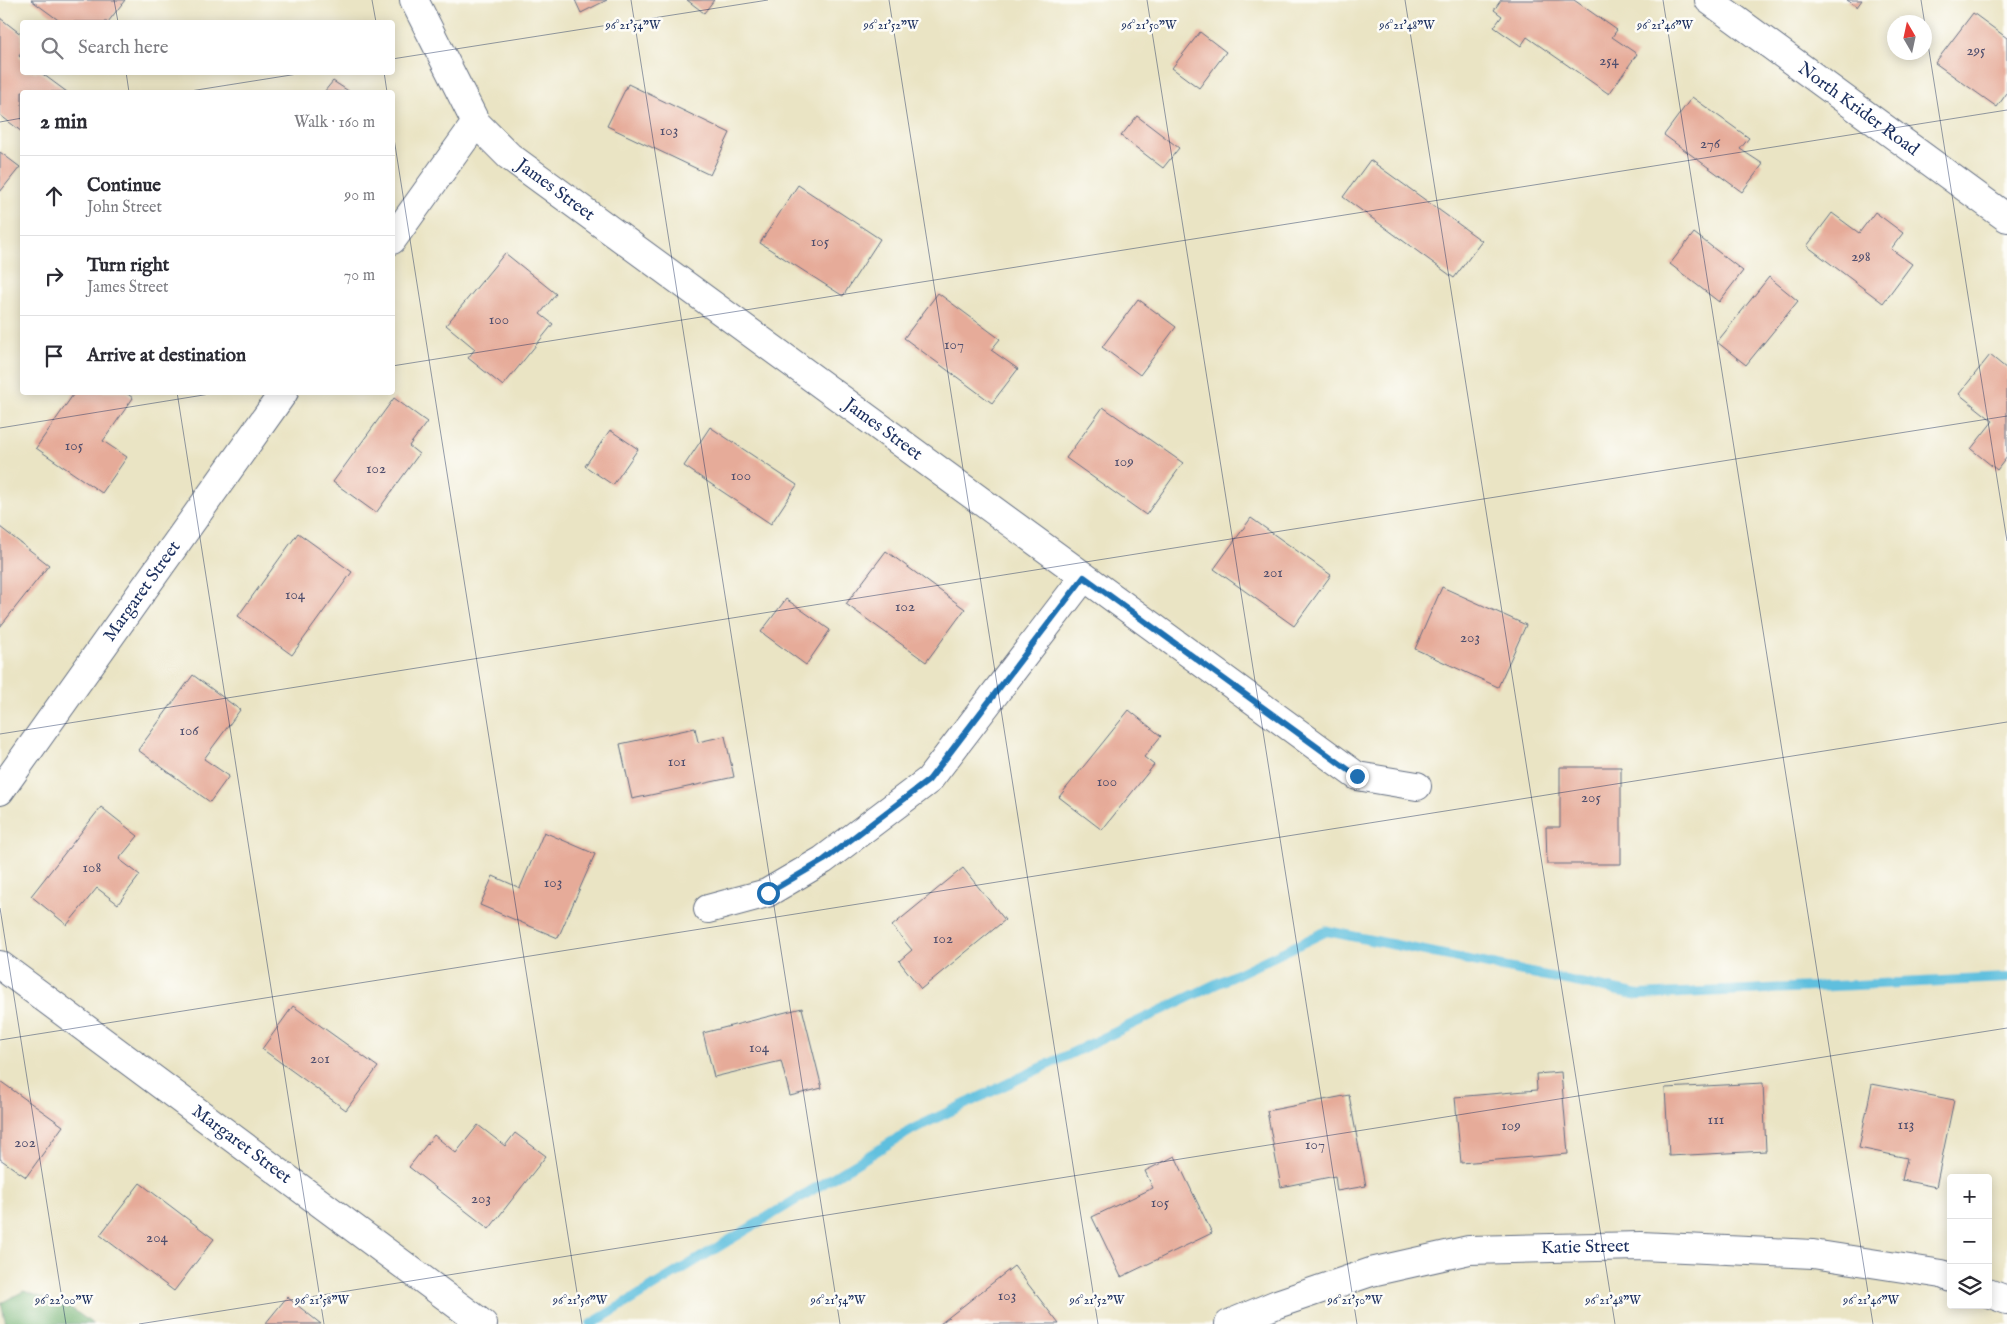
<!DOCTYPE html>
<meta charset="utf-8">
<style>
body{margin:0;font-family:"IM FELL English",serif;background:#f7f7f7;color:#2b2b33}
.controls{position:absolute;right:15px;bottom:15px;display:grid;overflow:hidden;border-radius:5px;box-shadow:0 2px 12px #0003}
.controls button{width:45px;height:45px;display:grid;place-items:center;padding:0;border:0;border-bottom:1px solid #e1e1e2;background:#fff;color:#2b2b33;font:25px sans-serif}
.compass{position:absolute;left:1887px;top:15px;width:45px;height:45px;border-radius:50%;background:#fff;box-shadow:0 2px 12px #0003;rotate:351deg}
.stop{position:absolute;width:15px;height:15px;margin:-11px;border:4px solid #1f6fb2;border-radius:50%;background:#fff}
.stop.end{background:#1f6fb2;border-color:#fff;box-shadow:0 1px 5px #0008}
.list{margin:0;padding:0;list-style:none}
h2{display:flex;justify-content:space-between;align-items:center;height:65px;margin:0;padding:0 20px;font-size:21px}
h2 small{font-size:16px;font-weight:400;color:#7c7c81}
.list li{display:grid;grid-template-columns:32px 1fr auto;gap:15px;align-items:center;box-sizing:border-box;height:80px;padding:0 20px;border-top:1px solid #e1e1e2}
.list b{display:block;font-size:19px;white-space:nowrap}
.list p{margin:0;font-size:16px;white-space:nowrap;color:#7c7c81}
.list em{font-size:16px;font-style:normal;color:#7c7c81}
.icon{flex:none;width:28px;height:28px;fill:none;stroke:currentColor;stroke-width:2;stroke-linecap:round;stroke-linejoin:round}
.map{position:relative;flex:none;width:2007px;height:1324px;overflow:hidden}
.search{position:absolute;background:#fff;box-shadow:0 2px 12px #0003;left:20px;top:20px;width:375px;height:55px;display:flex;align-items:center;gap:12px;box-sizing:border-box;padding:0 18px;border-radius:5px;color:#7c7c81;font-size:19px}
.panel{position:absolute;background:#fff;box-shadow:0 2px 12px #0003;left:20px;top:90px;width:375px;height:305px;border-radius:5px}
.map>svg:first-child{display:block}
.forest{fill:#73b375;stroke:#47716a}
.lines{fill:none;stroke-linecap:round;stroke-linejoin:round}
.stream{stroke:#5fbfde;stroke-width:10}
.building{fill:#e6ab99}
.minor-casing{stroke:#636e82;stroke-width:30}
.minor{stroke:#fff;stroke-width:28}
.route{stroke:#1f6fb2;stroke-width:6}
.ticks{fill:none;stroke:#1b2f5e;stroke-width:1;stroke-opacity:0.45}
.labels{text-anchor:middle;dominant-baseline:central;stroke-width:5;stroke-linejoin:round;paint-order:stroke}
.number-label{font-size:15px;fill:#4e4e6d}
.street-label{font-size:18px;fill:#1b2f5e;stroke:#fdfcf7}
.ticks-label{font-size:12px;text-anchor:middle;fill:#1b2f5e;stroke:#fdfcf7;stroke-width:5;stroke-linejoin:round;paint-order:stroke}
</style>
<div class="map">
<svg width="2007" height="1324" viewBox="0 0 2007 1324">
<rect width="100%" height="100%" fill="#fdfcf7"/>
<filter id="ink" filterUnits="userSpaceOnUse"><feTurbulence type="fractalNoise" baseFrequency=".02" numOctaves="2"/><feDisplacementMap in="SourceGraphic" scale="10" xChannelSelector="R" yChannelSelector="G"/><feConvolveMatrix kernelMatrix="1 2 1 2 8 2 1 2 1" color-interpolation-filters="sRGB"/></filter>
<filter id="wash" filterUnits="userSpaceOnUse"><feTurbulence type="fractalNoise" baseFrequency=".0096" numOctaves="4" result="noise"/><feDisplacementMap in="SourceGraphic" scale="20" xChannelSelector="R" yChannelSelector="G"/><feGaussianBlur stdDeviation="1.12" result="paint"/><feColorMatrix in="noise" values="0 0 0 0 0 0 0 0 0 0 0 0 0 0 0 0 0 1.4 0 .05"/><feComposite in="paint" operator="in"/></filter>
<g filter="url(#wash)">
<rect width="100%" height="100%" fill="#eae4c4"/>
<polygon class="forest" points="24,1291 71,1308 93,1324 6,1324 1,1303"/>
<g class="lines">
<polyline class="stream" points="591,1324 913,1129 1327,931 1639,995 2007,978"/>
</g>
<g id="blocks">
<g class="building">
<polygon points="31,0 125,0 108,22 61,22"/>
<polygon points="575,0 607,0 581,13"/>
<polygon points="687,0 714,0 704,13"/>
<polygon points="1501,0 1574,0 1617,30 1612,37 1637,54 1609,94 1527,37 1521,46 1494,27 1502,16 1494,10"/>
<polygon points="1847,0 1862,0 1857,7"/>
<polygon points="1973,13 2007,38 2007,93 1997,107 1935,63"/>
<polygon points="0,18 22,35 22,52 19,56 22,59 22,72 40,72 67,92 22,92 22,132 0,115"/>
<polygon points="1200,32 1226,52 1199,88 1172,68"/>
<polygon points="333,81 350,92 324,92"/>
<polygon points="628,84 730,133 710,175 607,126"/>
<polygon points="1692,97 1749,138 1740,149 1763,164 1742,192 1664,135"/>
<polygon points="1137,116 1179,148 1163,168 1121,136"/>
<polygon points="0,152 20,167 0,192"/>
<polygon points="1370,160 1482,241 1454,278 1343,197"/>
<polygon points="798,185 880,239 843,296 760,243"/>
<polygon points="1875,212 1903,233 1891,249 1912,264 1883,303 1807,246 1832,213 1859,233"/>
<polygon points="1694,233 1743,271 1719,302 1670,264"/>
<polygon points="505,253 556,294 540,314 553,324 503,386 468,358 475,349 446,325"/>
<polygon points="1769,277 1798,301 1746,365 1717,342"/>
<polygon points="938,293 1000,339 991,350 1018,369 992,403 904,338"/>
<polygon points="1138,299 1176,327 1140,375 1102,347"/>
<polygon points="1990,355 2007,369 2007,457 1997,470 1971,449 1993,421 1959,394"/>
<polygon points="75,392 125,392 133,398 103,441 127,457 102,493 36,448"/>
<polygon points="394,398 427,422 409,446 419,454 376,513 333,482"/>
<polygon points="1103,407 1183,463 1146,515 1066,458"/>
<polygon points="710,427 797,485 771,524 684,466"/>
<polygon points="610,430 638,449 613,485 585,466"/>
<polygon points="1251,518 1331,575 1294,626 1214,569"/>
<polygon points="0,527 49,565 0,627"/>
<polygon points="298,533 352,572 292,655 238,616"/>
<polygon points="886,551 965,609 926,662 846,604"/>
<polygon points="1442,587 1526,625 1498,687 1415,649"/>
<polygon points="786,599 830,630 806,665 761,632"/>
<polygon points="193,675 240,710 204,759 229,776 210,802 138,750"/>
<polygon points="1129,710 1161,736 1144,757 1154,765 1102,830 1059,797"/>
<polygon points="695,728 698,742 725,736 734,777 632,799 620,744"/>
<polygon points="1560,767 1621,767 1621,864 1547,864 1546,827 1560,827"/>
<polygon points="101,807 138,836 119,859 140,875 118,904 97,888 67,925 31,896"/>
<polygon points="544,832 595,854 558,938 480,905 493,876 520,888"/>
<polygon points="963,868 1005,920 921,989 899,961 912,950 892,926"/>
<polygon points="293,1006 378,1067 346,1110 262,1049"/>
<polygon points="802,1008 822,1088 790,1096 781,1061 714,1077 703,1033"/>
<polygon points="1561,1072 1568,1154 1461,1163 1455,1097 1537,1090 1536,1074"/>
<polygon points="0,1081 63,1126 26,1177 0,1159"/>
<polygon points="1763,1083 1766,1151 1669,1156 1665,1088"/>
<polygon points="1872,1084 1954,1100 1936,1187 1902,1180 1907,1158 1859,1148"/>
<polygon points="1349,1095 1366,1186 1337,1191 1335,1176 1281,1187 1267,1111"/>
<polygon points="478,1125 505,1146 515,1133 546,1156 489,1229 409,1167 434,1135 456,1153"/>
<polygon points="1175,1156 1212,1233 1121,1277 1092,1217 1153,1188 1145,1171"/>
<polygon points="140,1183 214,1239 174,1291 100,1235"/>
<polygon points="1014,1266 1059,1324 940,1324"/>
<polygon points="287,1297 321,1324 265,1324"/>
</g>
</g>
</g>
<g filter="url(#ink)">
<use href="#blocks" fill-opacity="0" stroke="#636e82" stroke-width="1"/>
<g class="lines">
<defs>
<g id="minor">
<path id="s1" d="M414,0L476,123L509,156L1357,776L1417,786"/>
<path id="s2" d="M1709,0L2007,218"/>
<polyline points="392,240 476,123"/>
<path id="s3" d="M0,791L284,392"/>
<polyline points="708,909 767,893 823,860 929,780 1084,577"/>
<path id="s4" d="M0,965L483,1324"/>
<polyline points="1988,1293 2007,1300"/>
<path id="s5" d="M1229,1324L1277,1304L1371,1272L1469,1250L1641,1246L1813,1254L1942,1274L1951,1278"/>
</g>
</defs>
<use href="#minor" class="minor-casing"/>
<use href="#minor" class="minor"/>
</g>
</g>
<g class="lines" filter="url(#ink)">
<polyline class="route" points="768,893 824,860 929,780 1084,577 1357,776"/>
</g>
<path class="ticks" d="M114,0L118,22M372,0L376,22M631,0L840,1324M889,0L1098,1324M1147,0L1357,1324M1405,0L1615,1324M1663,0L1873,1324M1921,0L2007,541M392,59L768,0M126,72L129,92M384,72L387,92M184,92L310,72M0,122L22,118M392,126L582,1324M392,366L2007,110M177,392L324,1324M0,428L222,392M0,734L2007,416M0,908L66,1324M0,1040L2007,722M139,1324L2007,1028"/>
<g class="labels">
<g class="number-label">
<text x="1976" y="50">295</text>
<text x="1609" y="60">254</text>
<text x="669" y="130">103</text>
<text x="1710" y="143">276</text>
<text x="820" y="241">105</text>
<text x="1861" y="256">298</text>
<text x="499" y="319">100</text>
<text x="954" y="344">107</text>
<text x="74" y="445">105</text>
<text x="1124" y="461">109</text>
<text x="376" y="468">102</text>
<text x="741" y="475">100</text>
<text x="1273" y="572">201</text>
<text x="295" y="594">104</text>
<text x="905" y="606">102</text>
<text x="1470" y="637">203</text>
<text x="189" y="730">106</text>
<text x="677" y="761">101</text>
<text x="1107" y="781">100</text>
<text x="1591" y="797">205</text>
<text x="92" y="867">108</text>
<text x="553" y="882">103</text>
<text x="943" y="938">102</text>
<text x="759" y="1047">104</text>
<text x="320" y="1058">201</text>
<text x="1716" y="1119">111</text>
<text x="1906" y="1124">113</text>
<text x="1511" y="1125">109</text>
<text x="25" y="1142">202</text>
<text x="1315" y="1144">107</text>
<text x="481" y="1198">203</text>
<text x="1160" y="1202">105</text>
<text x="157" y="1237">204</text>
<text x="1007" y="1295">103</text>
</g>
<g class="street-label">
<text stroke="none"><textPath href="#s2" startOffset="185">North Krider Road</textPath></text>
<text stroke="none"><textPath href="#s1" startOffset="242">James Street</textPath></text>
<text stroke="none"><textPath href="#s1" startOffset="648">James Street</textPath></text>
<text stroke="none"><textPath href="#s3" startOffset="245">Margaret Street</textPath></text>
<text stroke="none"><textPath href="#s4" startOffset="301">Margaret Street</textPath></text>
<text stroke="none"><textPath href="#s5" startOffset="368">Katie Street</textPath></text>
</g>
</g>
<g class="ticks-label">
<text x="633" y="29">96°21'54"W</text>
<text x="891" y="29">96°21'52"W</text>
<text x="1149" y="29">96°21'50"W</text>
<text x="1407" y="29">96°21'48"W</text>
<text x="1665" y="29">96°21'46"W</text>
<text x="64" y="1304">96°22'00"W</text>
<text x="322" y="1304">96°21'58"W</text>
<text x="580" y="1304">96°21'56"W</text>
<text x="838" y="1304">96°21'54"W</text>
<text x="1097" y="1304">96°21'52"W</text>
<text x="1355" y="1304">96°21'50"W</text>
<text x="1613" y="1304">96°21'48"W</text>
<text x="1871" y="1304">96°21'46"W</text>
</g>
</svg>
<div class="controls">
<button>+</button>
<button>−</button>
<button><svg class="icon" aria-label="layers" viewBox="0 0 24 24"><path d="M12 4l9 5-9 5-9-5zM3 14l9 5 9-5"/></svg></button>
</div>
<svg class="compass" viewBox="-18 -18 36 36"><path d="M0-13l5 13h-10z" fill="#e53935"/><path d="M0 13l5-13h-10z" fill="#7c7c81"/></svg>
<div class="stop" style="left:768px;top:893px"></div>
<div class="stop end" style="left:1357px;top:776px"></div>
<div class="search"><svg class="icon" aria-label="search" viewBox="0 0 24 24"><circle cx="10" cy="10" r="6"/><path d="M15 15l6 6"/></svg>Search here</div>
<section class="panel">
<h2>2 min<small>Walk · 160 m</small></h2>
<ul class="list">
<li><svg class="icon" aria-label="ahead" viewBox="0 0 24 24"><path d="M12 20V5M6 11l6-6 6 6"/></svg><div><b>Continue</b><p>John Street</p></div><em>90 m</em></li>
<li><svg class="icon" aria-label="right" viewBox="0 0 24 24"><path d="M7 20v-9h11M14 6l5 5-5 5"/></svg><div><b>Turn right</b><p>James Street</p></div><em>70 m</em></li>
<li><svg class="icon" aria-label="arrive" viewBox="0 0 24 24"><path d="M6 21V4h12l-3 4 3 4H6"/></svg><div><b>Arrive at destination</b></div></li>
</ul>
</section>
</div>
